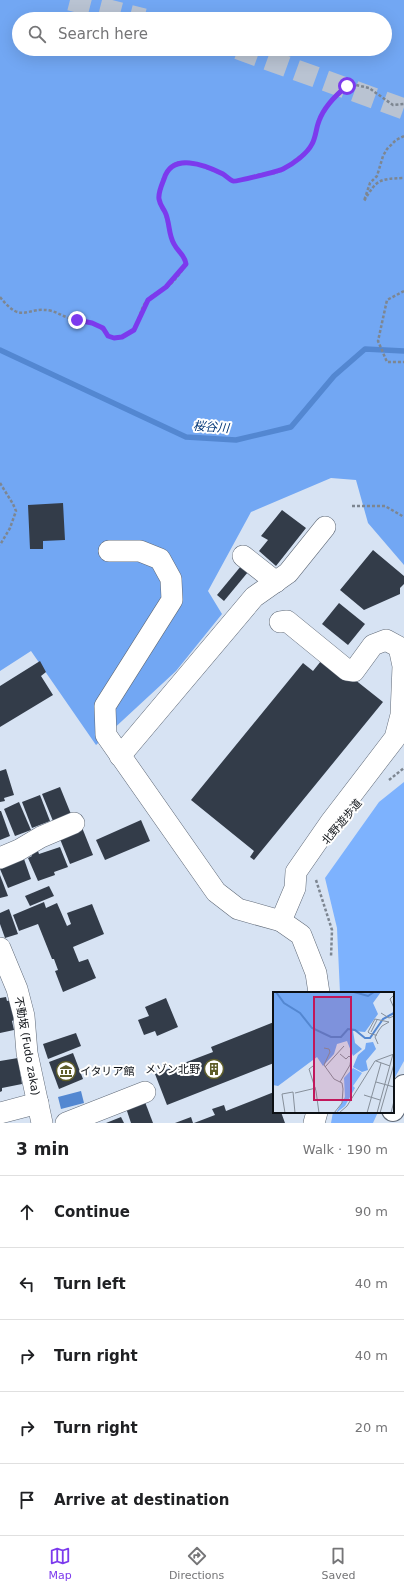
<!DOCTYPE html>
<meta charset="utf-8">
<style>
body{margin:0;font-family:"DejaVu Sans","Noto Sans JP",sans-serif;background:#f6f6f6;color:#202124}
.stop{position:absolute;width:12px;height:12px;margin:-9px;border:3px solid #7c3aed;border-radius:50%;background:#fff}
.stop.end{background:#7c3aed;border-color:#fff;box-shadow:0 1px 4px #0008}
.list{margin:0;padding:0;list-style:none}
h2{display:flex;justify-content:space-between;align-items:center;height:52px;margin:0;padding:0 16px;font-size:17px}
h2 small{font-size:13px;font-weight:400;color:#757577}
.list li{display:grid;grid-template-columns:26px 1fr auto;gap:12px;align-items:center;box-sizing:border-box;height:72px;padding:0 16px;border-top:1px solid #e0e0e0}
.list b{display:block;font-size:15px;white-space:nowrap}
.list em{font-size:13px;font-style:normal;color:#757577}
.icon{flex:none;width:22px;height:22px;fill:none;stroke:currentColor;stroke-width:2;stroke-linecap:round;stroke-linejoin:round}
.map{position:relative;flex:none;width:404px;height:1123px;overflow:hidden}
.search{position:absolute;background:#fff;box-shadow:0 4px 16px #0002;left:12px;right:12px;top:12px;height:44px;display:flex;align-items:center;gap:10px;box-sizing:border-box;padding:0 14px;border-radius:22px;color:#757577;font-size:15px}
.sheet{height:412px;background:#fff}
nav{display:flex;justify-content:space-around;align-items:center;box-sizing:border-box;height:56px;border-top:1px solid #e0e0e0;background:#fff;font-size:11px;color:#757577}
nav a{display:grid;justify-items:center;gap:2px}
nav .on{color:#7c3aed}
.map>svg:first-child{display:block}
.green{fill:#7db2fe}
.forest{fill:#72a7f3;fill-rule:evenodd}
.water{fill:#5387d1}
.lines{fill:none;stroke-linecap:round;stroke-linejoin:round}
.stream{stroke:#5387d1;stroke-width:5.5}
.building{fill:#333c49}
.minor-tunnel{stroke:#b9c3d2;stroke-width:21;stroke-dasharray:21 10;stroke-linecap:butt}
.minor-casing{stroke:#606a78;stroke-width:22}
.major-casing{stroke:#606a78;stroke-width:24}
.path{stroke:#7d8691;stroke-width:2.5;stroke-dasharray:3 2;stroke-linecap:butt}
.minor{stroke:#fff;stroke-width:21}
.major{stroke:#fff;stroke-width:22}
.route{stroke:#7c3aed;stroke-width:5}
.labels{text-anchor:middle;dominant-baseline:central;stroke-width:4;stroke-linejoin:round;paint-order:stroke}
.street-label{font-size:11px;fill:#0c1015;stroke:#fff}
.poi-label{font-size:11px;fill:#0c1015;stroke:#fff;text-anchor:end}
.water-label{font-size:12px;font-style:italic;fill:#003577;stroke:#fff}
.inset-river{fill:none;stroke:#5387d1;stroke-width:2}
.inset-road{fill:none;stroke:#868f9a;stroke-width:1}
.view{fill:#c2185b;fill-opacity:0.15;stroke:#c2185b;stroke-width:2}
.inset-edge{fill:none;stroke:#0c1015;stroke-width:2}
</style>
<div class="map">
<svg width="404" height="1123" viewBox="0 0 404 1123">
<rect width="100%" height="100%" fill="#d7e3f3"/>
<g class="green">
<polygon points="404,782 404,1061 393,1081 393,993 340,993 337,928 325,878 379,802"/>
<polygon points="333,1112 378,1112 373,1123 331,1123"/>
</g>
<path class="forest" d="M0,0H404V565L368,523L356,480L331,478L251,512L208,591L222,614L176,671L96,745L31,651L0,671ZM19,19H385V49H19Z"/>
<polygon class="water" points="81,1091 84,1103 61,1109 58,1097"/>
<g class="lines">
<polyline class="stream" points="0,350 186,437 236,440 291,427 334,376 365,349 404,351"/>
</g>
<g class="building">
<polygon points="63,503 65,540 43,541 43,549 30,549 28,505"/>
<polygon points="282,510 306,528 276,566 259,551 268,540 261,536"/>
<polygon points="373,550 404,576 404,584 400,588 400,594 364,610 340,590"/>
<polygon points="241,566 248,572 224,601 217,595"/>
<polygon points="339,603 365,624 348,645 322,624"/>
<polygon points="325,656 383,702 254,860 250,857 254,851 191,800 303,663 313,671"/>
<polygon points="40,661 46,672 41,676 53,695 0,727 0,686"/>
<polygon points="6,769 14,795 4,798 5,801 0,802 0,771"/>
<polygon points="60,787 71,814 53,821 42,794"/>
<polygon points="40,795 50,821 32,828 22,802"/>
<polygon points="19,802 31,830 15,836 4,809"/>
<polygon points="0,811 1,811 10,836 0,840"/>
<polygon points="141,820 150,841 105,860 96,840"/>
<polygon points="81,825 93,855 70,864 58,834"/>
<polygon points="60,847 68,867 54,872 55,875 38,881 28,858 32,856 30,851 37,848 39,854"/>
<polygon points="24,859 31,879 8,888 0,869"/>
<polygon points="0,875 8,896 0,898"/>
<polygon points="49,886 54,896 30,906 25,896"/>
<polygon points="44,902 46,908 57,903 67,926 71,924 67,913 92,904 104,934 73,947 79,962 88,959 96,978 63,992 55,971 58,970 54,959 52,959 38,924 19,931 13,915"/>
<polygon points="9,909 18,934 5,938 0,924 0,913"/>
<polygon points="6,997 7,1001 11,1000 16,1019 12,1021 14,1030 0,1033 0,998"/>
<polygon points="166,998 178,1027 157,1036 155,1031 144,1035 138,1020 149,1016 145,1007"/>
<polygon points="274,1022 274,1063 167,1105 155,1074 213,1052 211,1047"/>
<polygon points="76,1033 81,1046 48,1059 43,1044"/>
<polygon points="73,1053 83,1079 59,1089 49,1062"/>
<polygon points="18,1058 22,1084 2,1088 2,1091 0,1092 0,1061"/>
<polygon points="274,1092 274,1112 281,1112 285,1123 194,1123 215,1115 212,1109 224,1105 226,1111"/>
<polygon points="145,1102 153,1123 131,1123 126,1108"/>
<polygon points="121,1117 124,1123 106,1123"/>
<polygon points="191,1117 193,1123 175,1123"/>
</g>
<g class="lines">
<g class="minor-tunnel">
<polyline points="70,0 144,19"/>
<polyline points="238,49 404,109"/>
</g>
<defs>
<g id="minor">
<polyline points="109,551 140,551 160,559 171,579 172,600 105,706 106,735 216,892 238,909 281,921 301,935 316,973 319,993"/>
<polyline points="243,556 276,582"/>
<polyline points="280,622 287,621 347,670 354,671 373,645 386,640 399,647 403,666 401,715 395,738 330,823 296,872 295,888 281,921"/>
<polyline points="120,756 254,597 288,573 325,527"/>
<polyline points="0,858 19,850 41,837 74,823"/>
<polyline points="0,948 17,989 24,1016 27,1053 42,1123"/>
<polyline points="0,1113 38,1103"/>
<polyline points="66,1123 145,1092"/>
<polyline points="314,1123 317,1112"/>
</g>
<polyline id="major" points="393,1110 404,1086"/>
</defs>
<use href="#minor" class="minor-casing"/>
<use href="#major" class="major-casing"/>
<g class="path">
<path d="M404,136L396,140L387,149L383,156L377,176L370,183L364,201C377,179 379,179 404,178"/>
<polyline points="404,291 387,300 378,341 387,362 404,362"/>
<path d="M0,297C23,326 26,305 52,311C58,313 63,316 69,318C76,320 83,321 90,322C105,326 108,344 124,336C141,328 137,312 148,299C153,294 160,292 166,288C174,282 181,272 186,265L185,259L174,245L170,235L165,213L161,207L158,197L165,175L170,167L176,163L185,162L194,163L222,174L234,181L242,180L261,174L276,173L285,168L308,150L314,142L319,119L329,103L338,93L347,86L356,85L369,88L393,105L404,104"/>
<polyline points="0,483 13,504 16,511 10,528 0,545"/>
<polyline points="352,506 385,506 404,517"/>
<polyline points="389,780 404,768"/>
<polyline points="316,880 332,930 331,957"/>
</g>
<use href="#minor" class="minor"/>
<use href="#major" class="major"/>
</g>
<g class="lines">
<path class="route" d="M77,320L92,323L103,328L108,336L114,338L122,337L134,330L148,300L166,287L186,264C185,255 178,252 174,244C168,234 170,222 165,212C163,208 160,205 159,199C158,193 162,184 164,179C172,152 205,165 223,174C226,176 230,180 233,181C236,182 279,171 283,169C293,164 307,154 312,144C316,137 316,128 319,121C324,107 336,95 347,86"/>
</g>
<defs>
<symbol id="building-ring" viewBox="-11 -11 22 22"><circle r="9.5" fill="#fff" stroke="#5e5d29" stroke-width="1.5"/><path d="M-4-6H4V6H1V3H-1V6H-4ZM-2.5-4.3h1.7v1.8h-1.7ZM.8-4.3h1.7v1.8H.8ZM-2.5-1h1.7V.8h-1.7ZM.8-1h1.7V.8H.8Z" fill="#5e5d29"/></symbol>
<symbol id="museum-ring" viewBox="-11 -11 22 22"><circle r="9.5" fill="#fff" stroke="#5e5d29" stroke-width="1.5"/><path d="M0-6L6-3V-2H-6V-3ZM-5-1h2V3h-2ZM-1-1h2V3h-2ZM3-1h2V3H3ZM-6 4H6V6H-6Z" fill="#5e5d29"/></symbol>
</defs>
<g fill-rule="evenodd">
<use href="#building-ring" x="203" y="1058" width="22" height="22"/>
<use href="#museum-ring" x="55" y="1060" width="22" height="22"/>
</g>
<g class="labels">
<g class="street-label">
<text transform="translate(342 822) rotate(-50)">北野遊歩道</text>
<text transform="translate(27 1046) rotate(80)">不動坂 (Fudo zaka)</text>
</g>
<g class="poi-label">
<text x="200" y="1069">メゾン北野</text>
<text x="80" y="1071" text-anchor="start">イタリア館</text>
</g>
<g class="water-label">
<text transform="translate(211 427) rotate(4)">桜谷川</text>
</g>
</g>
<g transform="translate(273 992)">
<rect width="121" height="121" fill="#d7e3f3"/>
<path d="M80,76L89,81L80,94L82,96L72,114L63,121L72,105L71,86Z" fill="#7db2fe"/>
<path d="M0,0H108L100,11L105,22L92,40L80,39L82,51L89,57L80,64L74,49L64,52L61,62L50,74L44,65L5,94L0,93ZM100,50L103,57L93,69L95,78L89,80L80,75L85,63L92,57L93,51Z" fill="#72a7f3"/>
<path class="inset-river" d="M3,0L11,11L27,21L39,36L58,45H68L75,37L82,38L92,46H97L110,27L121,21M81,0L95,4L101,0"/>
<path class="inset-road" d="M121,3L117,7L121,16M108,21L116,26L121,24M98,40L104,28M104,43H102L96,41L95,40L102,27L116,30L109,34L106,38L102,45L105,52M51,56L56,57L57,60L51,73L61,87L69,91L70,97L69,111L61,121M67,62L73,67L76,64L78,66L77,73L67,90M103,69L117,74M40,74L36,77L43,99L46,121M52,75L71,54M103,90L121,95M22,101L43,96M9,102L20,100L22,121M9,102L12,121M91,103L107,108M66,121L74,114L102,69L121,62M94,121L108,71M104,121L120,62M107,121L121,72M118,121L121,109"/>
<path class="view" d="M41,5H78V108H41Z"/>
<rect width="121" height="121" class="inset-edge"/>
</g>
</svg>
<div class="stop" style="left:347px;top:86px"></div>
<div class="stop end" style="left:77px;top:320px"></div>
<div class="search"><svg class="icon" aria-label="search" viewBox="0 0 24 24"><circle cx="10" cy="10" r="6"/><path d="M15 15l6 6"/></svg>Search here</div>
</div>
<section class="sheet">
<h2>3 min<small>Walk · 190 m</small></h2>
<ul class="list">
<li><svg class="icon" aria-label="ahead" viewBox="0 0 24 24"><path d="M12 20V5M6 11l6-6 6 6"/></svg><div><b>Continue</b></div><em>90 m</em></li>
<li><svg class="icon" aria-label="left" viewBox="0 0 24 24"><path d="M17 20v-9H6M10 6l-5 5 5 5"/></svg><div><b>Turn left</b></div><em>40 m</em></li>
<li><svg class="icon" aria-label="right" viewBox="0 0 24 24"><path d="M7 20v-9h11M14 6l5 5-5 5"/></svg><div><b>Turn right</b></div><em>40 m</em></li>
<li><svg class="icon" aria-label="right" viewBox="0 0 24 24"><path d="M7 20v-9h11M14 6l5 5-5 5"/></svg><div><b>Turn right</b></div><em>20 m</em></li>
<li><svg class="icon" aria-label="arrive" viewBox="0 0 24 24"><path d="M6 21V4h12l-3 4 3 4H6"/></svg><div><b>Arrive at destination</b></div></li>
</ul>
</section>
<nav>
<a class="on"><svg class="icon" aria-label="map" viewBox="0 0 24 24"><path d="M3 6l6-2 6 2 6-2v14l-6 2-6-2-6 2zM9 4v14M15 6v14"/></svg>Map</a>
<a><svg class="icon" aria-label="directions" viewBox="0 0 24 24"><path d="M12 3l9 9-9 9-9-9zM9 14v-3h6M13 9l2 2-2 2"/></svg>Directions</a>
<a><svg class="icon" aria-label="saved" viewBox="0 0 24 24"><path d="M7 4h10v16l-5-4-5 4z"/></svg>Saved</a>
</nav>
